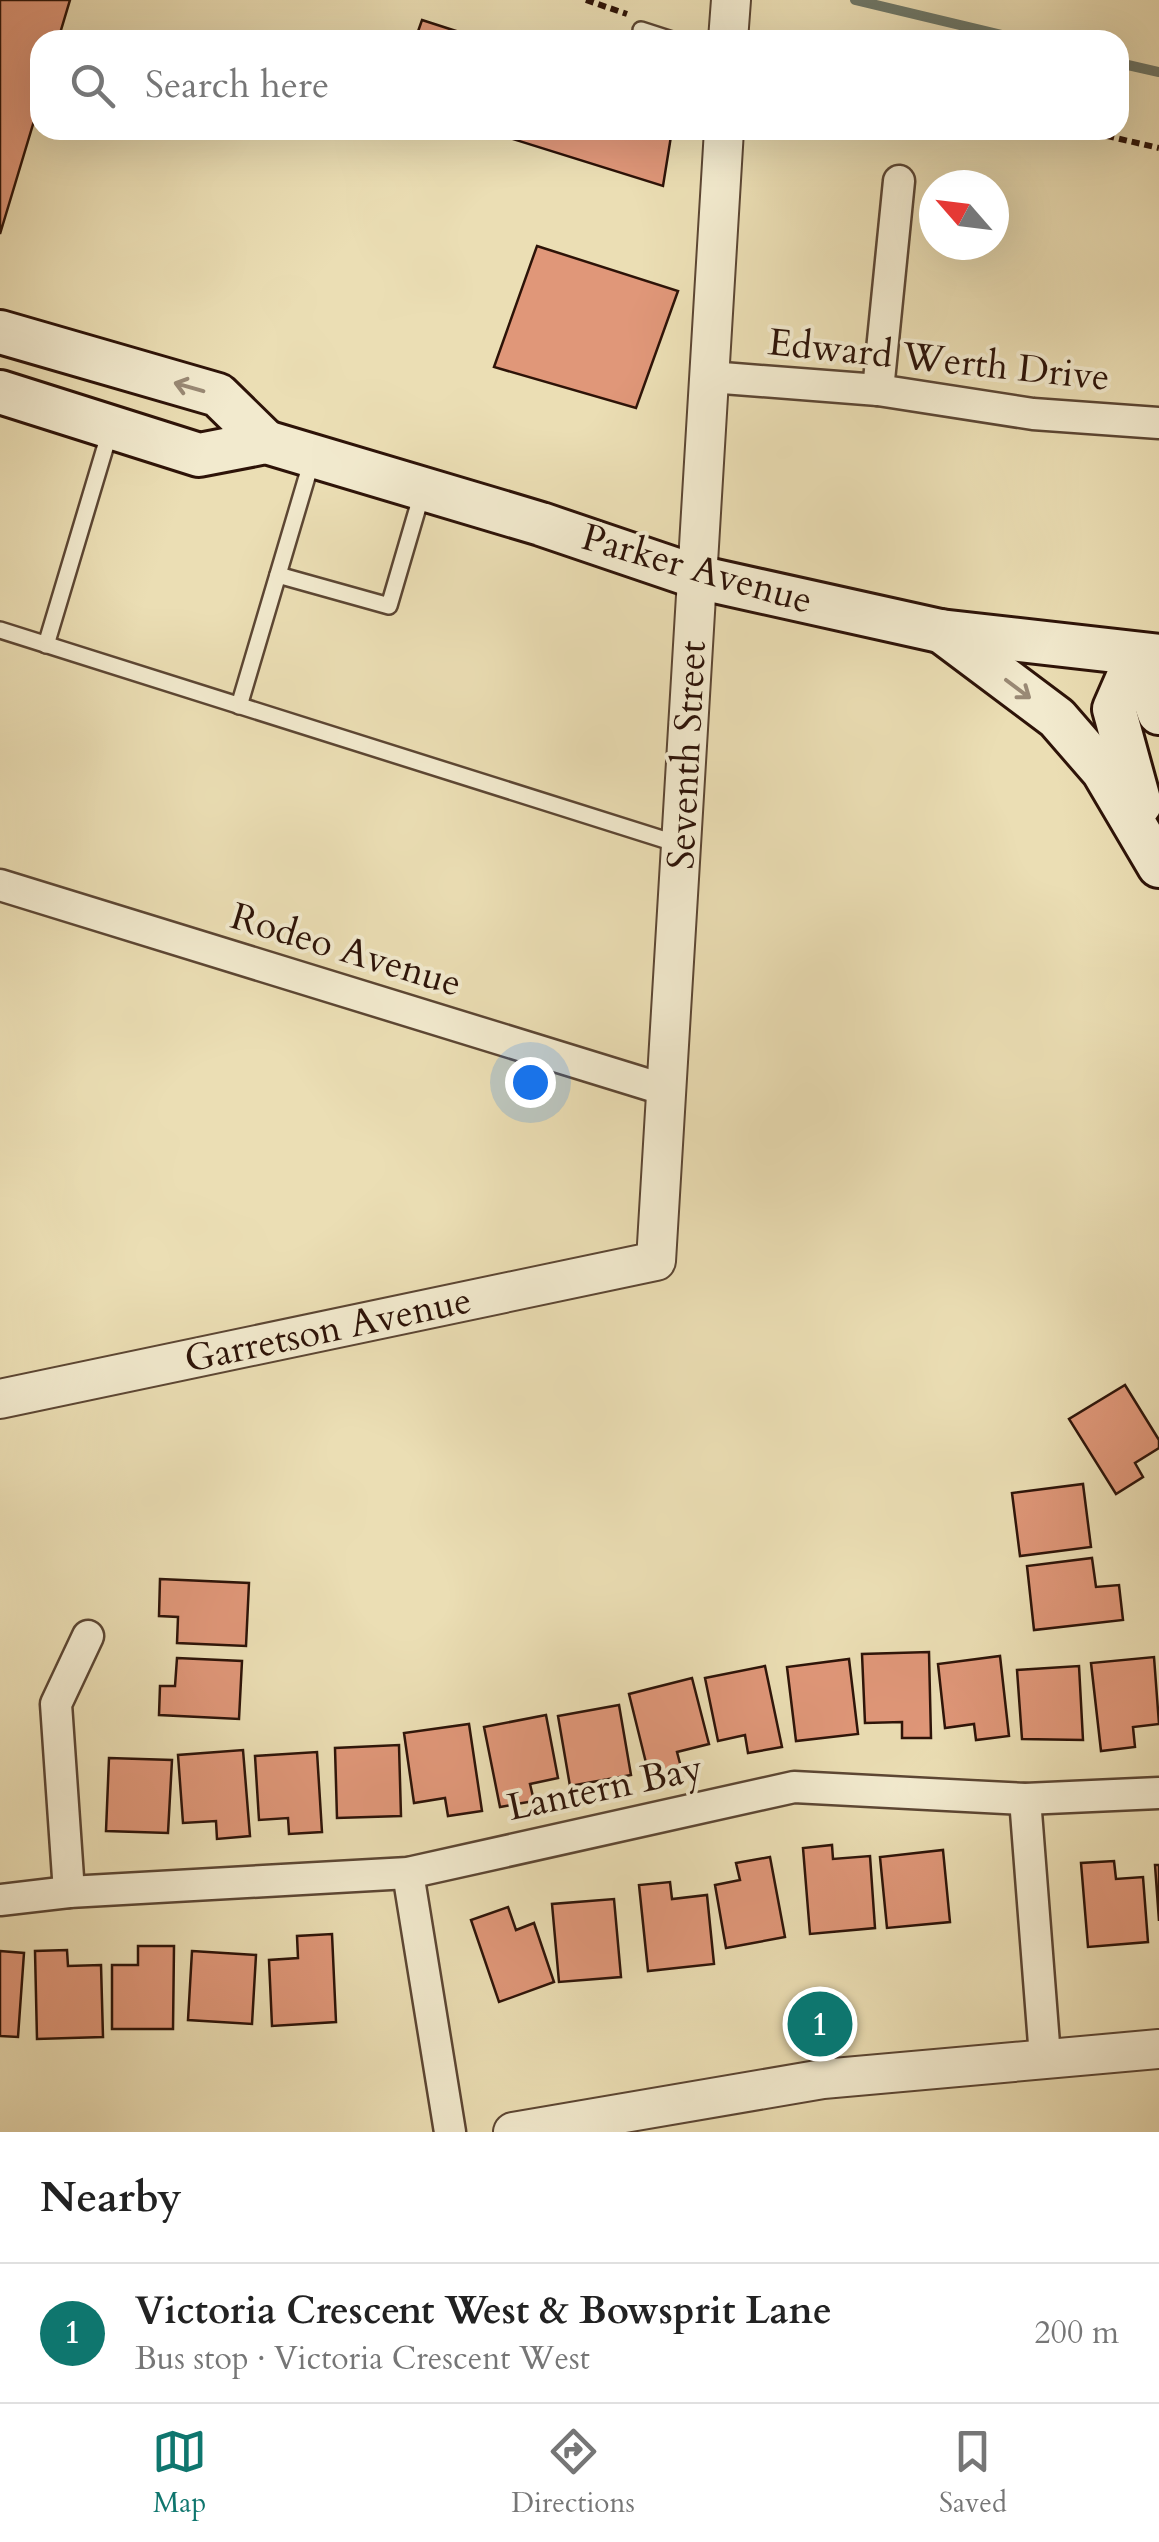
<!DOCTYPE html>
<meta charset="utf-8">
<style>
body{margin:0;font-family:Cardo,serif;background:#f6f6f6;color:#222}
.compass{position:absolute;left:919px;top:170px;width:90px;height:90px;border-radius:50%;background:#fff;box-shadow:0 10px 40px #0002;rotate:298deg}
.you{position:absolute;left:530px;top:1082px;width:35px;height:35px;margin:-25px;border:8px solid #fff;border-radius:50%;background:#1a73e8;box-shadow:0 0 0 15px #1a73e833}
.badge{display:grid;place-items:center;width:65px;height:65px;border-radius:50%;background:#0f766e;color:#fff;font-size:32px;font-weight:700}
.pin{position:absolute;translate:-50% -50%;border:5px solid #fff;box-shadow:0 2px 10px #0006}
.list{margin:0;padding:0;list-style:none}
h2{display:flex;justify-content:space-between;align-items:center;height:130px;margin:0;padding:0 40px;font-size:42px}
h2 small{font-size:32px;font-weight:400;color:#767676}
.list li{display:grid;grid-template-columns:65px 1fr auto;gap:30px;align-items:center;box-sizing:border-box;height:140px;padding:0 40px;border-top:2px solid #e0e0e0}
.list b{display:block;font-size:38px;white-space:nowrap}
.list p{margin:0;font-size:32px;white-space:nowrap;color:#767676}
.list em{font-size:32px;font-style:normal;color:#767676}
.icon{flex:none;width:55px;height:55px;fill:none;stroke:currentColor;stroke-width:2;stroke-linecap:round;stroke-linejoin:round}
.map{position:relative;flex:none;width:1159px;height:2132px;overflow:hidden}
.search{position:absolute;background:#fff;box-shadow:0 10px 40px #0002;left:30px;right:30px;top:30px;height:110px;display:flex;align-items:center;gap:25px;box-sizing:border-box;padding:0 35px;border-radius:30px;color:#767676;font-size:38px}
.sheet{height:270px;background:#fff}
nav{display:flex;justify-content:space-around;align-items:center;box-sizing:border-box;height:140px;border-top:2px solid #e0e0e0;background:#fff;font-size:28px;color:#767676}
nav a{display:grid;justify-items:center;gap:5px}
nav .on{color:#0f766e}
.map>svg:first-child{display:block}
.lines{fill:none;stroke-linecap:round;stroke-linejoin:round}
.stream{stroke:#6e7869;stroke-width:10}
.building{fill:#e09779;stroke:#2d1308;stroke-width:2.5}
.service-casing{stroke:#5c4633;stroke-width:20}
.minor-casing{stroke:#5c4633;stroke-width:35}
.tertiary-casing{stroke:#5c4633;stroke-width:42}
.secondary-casing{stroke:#2d1308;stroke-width:48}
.path{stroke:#2d1308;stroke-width:6;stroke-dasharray:8 5;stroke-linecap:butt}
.service{stroke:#f2eace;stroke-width:15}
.minor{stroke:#f2eace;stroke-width:30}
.tertiary{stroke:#f2eace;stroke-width:38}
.secondary{stroke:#f2eace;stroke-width:42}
.oneway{stroke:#998975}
.labels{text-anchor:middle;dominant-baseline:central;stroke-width:8;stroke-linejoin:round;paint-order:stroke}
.street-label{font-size:38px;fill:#2d1308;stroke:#f2eace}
</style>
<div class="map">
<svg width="1159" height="2132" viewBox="0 0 1159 2132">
<rect width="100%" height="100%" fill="#ebdeb4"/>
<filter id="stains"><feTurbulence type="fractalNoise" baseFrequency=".002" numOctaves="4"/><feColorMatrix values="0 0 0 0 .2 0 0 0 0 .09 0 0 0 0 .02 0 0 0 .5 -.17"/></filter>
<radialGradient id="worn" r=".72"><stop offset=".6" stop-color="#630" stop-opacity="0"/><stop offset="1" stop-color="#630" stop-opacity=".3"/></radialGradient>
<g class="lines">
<g class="stream">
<polyline points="855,0 1023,40"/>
<polyline points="1119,63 1159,72"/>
</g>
</g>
<g class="building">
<polygon points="0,0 70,0 58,40 40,40 40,101 0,234"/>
<polygon points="422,20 484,40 415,40"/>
<polygon points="484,130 672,130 663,186"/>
<polygon points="537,246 678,291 636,408 494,367"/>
<polygon points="1125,1385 1159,1440 1159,1448 1135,1463 1143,1477 1116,1494 1069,1419"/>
<polygon points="1083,1484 1091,1547 1020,1556 1012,1493"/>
<polygon points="1092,1558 1096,1587 1119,1585 1123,1620 1034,1630 1027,1566"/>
<polygon points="160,1579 249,1583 246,1646 177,1643 178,1617 159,1616"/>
<polygon points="929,1652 931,1738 902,1738 902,1722 865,1723 862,1654"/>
<polygon points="1000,1656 1009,1736 976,1740 974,1724 945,1728 938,1664"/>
<polygon points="1154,1657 1159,1724 1133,1727 1135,1747 1101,1751 1091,1663"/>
<polygon points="177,1658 242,1661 239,1719 159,1715 160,1686 175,1686"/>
<polygon points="849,1659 858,1734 796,1741 787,1667"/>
<polygon points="765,1666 782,1747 748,1753 745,1735 718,1741 705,1678"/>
<polygon points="1079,1666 1083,1740 1022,1739 1017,1670"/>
<polygon points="692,1678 709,1744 677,1752 682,1771 650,1779 629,1694"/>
<polygon points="619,1705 631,1775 570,1786 558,1716"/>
<polygon points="546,1715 558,1778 530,1784 534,1801 500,1807 484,1727"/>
<polygon points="469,1724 482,1811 448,1816 445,1798 414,1803 404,1733"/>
<polygon points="399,1745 401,1816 337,1818 335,1748"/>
<polygon points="243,1750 250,1836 217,1839 216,1821 183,1823 178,1755"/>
<polygon points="317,1752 322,1832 289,1834 288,1818 259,1820 255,1756"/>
<polygon points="109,1758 172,1760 168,1833 106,1831"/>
<polygon points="832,1845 833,1859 870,1856 875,1928 810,1934 803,1848"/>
<polygon points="943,1850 950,1922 887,1928 880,1857"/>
<polygon points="770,1857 785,1937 726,1948 715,1885 740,1880 736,1863"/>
<polygon points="1114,1861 1116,1879 1143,1877 1148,1942 1088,1947 1081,1863"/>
<polygon points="1155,1865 1159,1865 1159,1921"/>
<polygon points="670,1882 672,1899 707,1895 714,1964 648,1971 639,1885"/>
<polygon points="614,1899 621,1977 559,1982 552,1904"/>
<polygon points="508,1907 516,1930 534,1923 554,1982 499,2002 471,1920"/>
<polygon points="332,1934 336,2022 272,2026 269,1960 298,1958 297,1936"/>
<polygon points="138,1946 174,1946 173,2029 112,2029 112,1965 138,1965"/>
<polygon points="67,1950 68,1966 101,1965 103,2037 37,2039 35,1951"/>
<polygon points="0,1951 24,1953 18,2037 0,2036"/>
<polygon points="192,1951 256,1955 252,2024 188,2020"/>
</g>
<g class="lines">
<defs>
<g id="service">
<polyline points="641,30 672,40"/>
<polyline points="278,575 389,606 423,490"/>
<polyline points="0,630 678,844"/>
<polyline points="46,645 111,428"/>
<polyline points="239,706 312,460"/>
</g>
<g id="minor">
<polyline points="710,377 878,390 1033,414 1159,423"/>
<polyline points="878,390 899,181"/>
<polyline points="0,885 669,1091"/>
<polyline points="1025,1799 1045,2057"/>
<polyline points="408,1873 450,2132"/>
<polyline points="69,1892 56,1704 88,1636"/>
<polyline points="0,1900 69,1892 408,1873 794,1787 1025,1799 1159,1793"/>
</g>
<g id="tertiary">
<polyline points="728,40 731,0"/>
<polyline points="0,1399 656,1261 724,130"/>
<polyline points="513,2132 823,2079 1159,2049"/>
</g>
<g id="secondary">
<polyline points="0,332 218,395 266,442"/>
<polyline points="0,392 199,455 266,442 541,524 697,577 940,631 1159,656"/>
<polyline points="941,631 1057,718 1103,771 1159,866"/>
<polyline points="1138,654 1114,709 1140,804"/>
<polyline points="1138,654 1159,713"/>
</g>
</defs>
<use href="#service" class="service-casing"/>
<use href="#minor" class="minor-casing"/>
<use href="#tertiary" class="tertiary-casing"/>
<use href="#secondary" class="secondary-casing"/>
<g class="path">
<polyline points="586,0 627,14"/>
<polyline points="1081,130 1159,148"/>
</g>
<use href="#service" class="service"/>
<use href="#minor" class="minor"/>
<use href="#tertiary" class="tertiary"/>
<use href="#secondary" class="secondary"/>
</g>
<defs><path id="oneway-shaft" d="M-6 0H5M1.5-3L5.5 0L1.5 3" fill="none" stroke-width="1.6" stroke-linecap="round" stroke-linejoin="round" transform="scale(2.5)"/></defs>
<g class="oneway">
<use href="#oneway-shaft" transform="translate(189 387) rotate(-164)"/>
<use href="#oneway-shaft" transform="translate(1018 689) rotate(37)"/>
</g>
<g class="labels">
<g class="street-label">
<text transform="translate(939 360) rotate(6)">Edward Werth Drive</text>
<text transform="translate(697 569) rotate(16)">Parker Avenue</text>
<text transform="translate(687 755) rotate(-87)">Seventh Street</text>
<text transform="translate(346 950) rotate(17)">Rodeo Avenue</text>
<text transform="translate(328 1330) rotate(-12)">Garretson Avenue</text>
<text transform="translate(605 1788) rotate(-12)">Lantern Bay</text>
</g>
</g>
<rect width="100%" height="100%" filter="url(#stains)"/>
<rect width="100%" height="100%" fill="url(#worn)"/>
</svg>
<svg class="compass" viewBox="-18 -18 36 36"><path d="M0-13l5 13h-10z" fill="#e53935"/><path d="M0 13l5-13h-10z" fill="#767676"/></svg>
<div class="you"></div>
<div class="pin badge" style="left:820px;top:2024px">1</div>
<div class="search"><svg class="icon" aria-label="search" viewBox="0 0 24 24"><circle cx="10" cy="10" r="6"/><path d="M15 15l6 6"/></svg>Search here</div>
</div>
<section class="sheet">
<h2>Nearby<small></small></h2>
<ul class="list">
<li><span class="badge">1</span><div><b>Victoria Crescent West &amp; Bowsprit Lane</b><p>Bus stop · Victoria Crescent West</p></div><em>200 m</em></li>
</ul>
</section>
<nav>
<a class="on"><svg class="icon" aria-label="map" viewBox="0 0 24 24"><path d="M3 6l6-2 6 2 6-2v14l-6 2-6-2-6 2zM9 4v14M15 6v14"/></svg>Map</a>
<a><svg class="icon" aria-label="directions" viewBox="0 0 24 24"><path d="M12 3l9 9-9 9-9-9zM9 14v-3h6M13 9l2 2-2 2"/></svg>Directions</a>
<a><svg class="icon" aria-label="saved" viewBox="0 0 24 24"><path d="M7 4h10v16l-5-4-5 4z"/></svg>Saved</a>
</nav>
